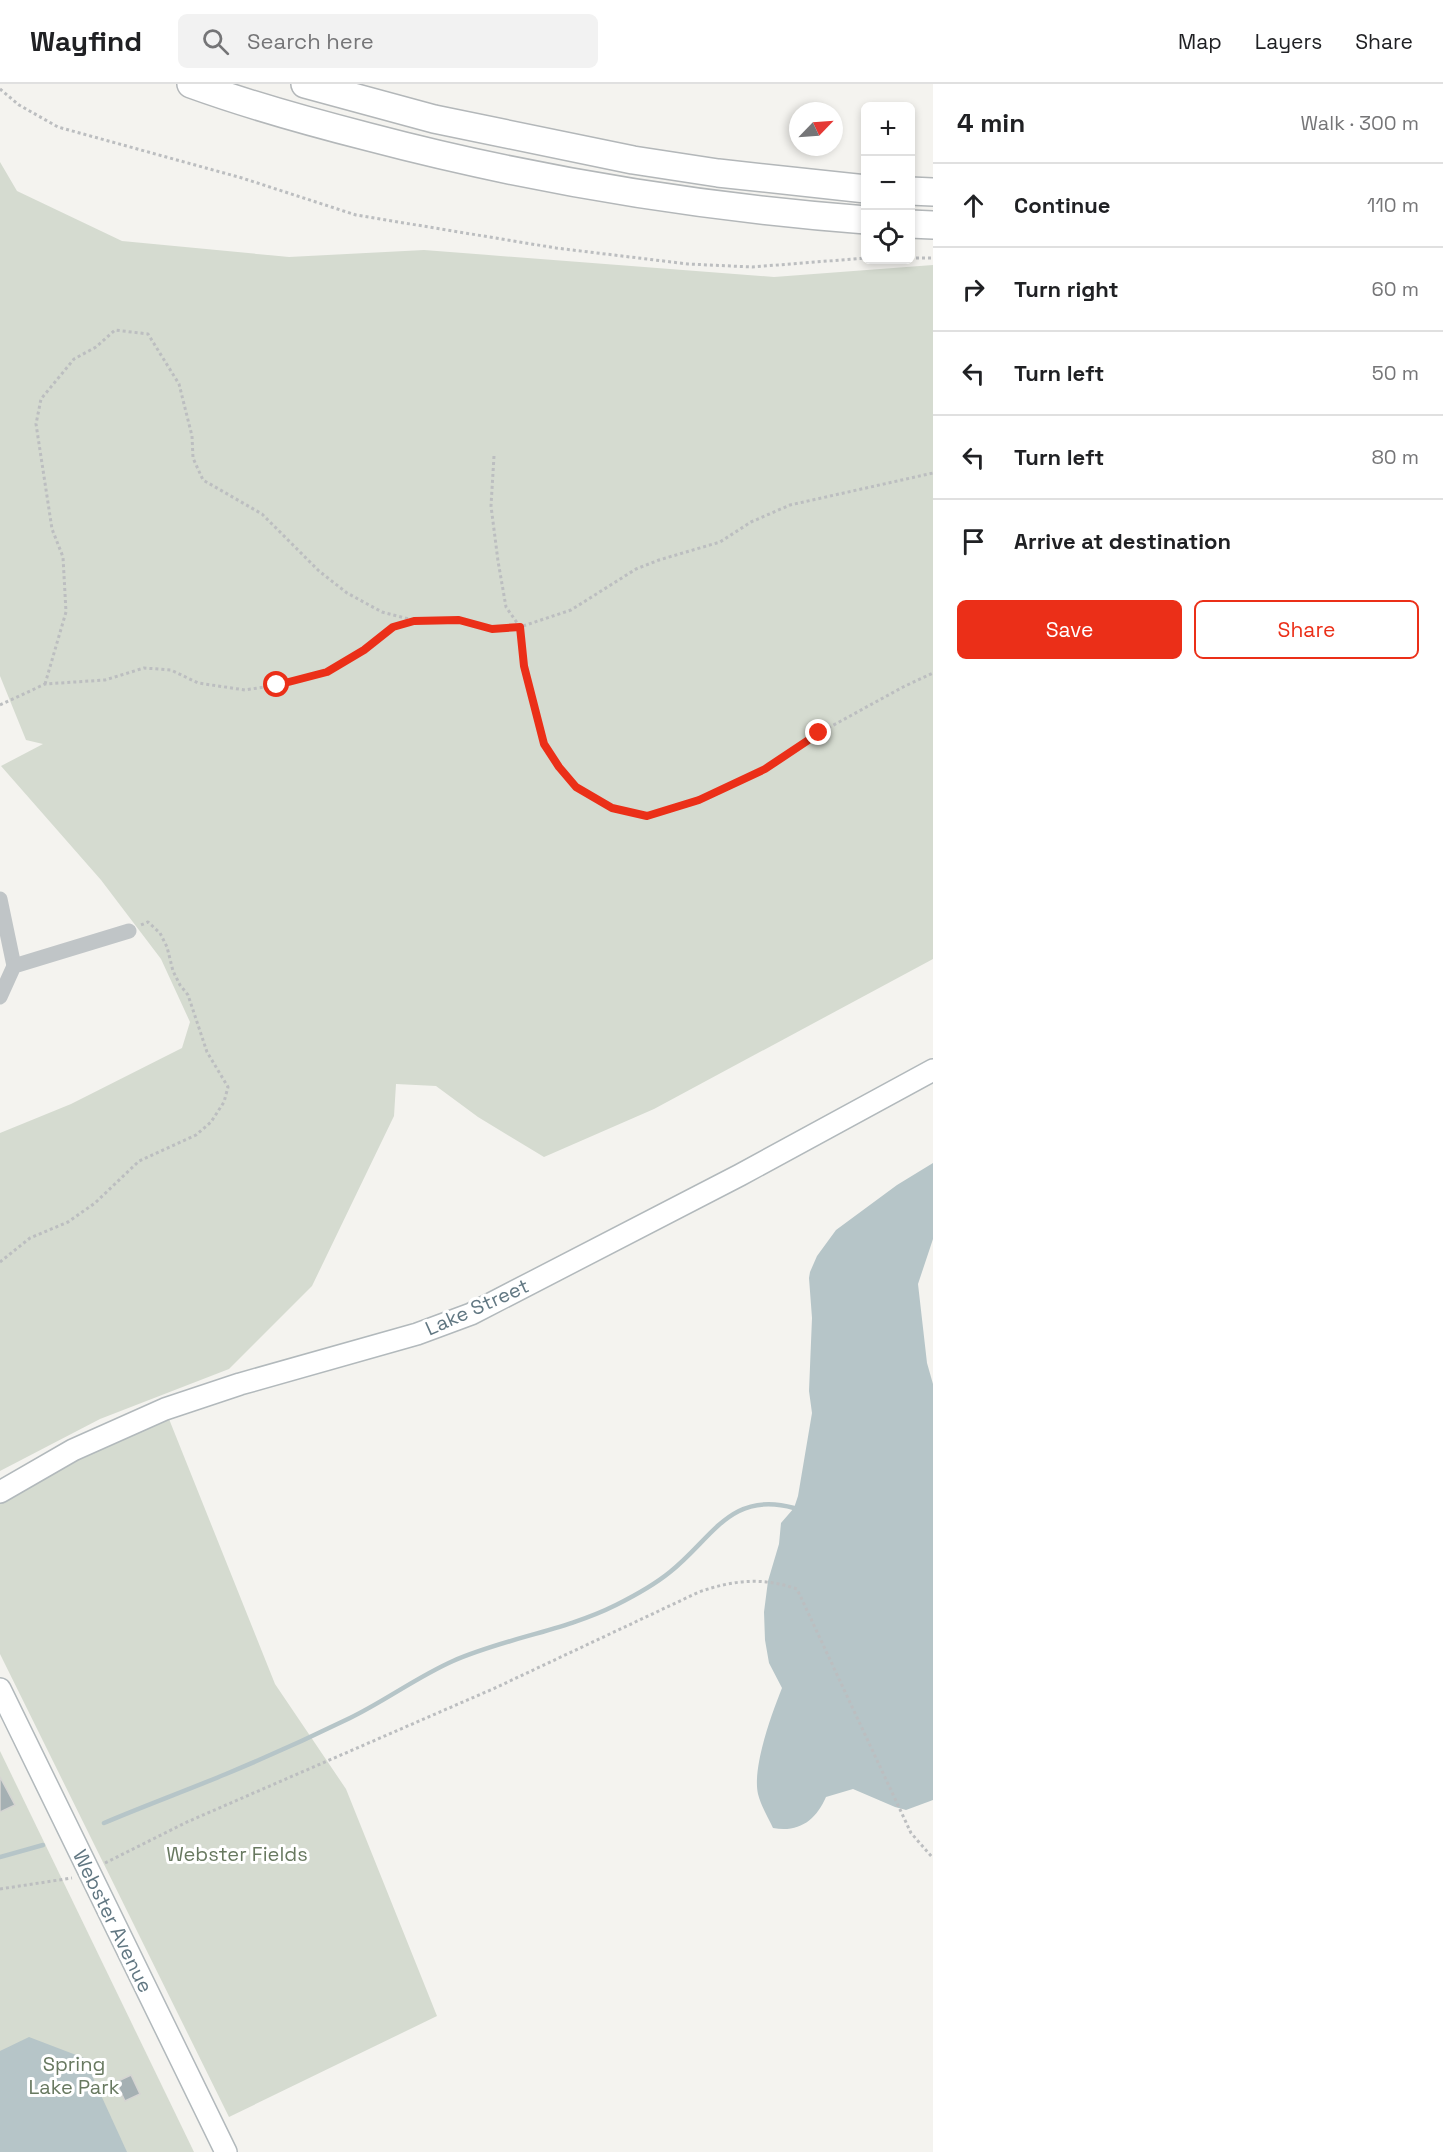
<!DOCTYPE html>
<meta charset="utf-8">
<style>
body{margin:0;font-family:"Space Grotesk",sans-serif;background:#f2f2f2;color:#202124}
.controls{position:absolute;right:18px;top:18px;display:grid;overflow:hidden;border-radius:9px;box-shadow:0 3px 9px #0003}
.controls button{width:54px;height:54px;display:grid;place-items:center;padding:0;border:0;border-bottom:2px solid #e0e0e0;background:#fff;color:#202124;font:30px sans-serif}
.compass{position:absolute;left:789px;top:18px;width:54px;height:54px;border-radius:50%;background:#fff;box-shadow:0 3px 9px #0003;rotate:65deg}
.stop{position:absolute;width:18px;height:18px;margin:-14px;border:4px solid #eb2f18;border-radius:50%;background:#fff}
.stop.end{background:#eb2f18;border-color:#fff;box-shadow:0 2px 6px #0008}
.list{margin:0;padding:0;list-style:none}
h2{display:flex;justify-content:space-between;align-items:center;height:78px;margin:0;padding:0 24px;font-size:26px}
h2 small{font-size:20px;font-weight:400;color:#757577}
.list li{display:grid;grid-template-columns:39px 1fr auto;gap:18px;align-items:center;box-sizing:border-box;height:84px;padding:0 24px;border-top:2px solid #e0e0e0}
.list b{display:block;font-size:22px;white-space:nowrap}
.list em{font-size:20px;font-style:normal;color:#757577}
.actions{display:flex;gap:12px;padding:18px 24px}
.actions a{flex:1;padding:14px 0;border:2px solid #eb2f18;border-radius:9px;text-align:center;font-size:21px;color:#eb2f18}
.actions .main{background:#eb2f18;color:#fff}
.icon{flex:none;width:33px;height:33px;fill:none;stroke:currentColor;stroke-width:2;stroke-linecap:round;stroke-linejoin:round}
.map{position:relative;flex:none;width:933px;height:2068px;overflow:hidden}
header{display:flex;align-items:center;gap:36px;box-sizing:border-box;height:84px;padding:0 30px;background:#fff;border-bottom:2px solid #e0e0e0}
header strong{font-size:28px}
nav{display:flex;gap:33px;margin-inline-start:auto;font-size:21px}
.search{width:420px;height:54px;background:#f2f2f2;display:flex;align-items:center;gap:15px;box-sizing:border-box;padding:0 21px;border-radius:9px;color:#757577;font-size:22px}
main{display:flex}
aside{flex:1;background:#fff}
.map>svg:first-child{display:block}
.green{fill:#d5dbd0}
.water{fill:#b6c5c8}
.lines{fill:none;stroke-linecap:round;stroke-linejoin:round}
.stream{stroke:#b6c5c8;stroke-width:4.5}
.building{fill:#a5b0b3;stroke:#d5d4d2;stroke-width:1.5}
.secondary-casing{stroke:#b2b9bc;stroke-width:24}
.highway-casing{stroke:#b3b7b9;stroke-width:30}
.path{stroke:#bcbec0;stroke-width:3;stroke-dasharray:3 3;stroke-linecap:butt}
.street{stroke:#c0c5c7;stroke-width:15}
.secondary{stroke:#fff;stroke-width:21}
.highway{stroke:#fff;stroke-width:27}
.route{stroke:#eb2f18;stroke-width:8}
.labels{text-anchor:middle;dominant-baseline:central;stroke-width:6;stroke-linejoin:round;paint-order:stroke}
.street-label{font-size:20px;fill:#617782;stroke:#fff}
.park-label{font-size:20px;fill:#687960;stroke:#fff}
</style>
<header>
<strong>Wayfind</strong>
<div class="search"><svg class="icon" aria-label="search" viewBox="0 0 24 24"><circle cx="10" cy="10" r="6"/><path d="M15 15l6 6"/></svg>Search here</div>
<nav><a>Map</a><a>Layers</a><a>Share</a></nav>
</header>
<main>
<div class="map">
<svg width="933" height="2068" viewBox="0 0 933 2068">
<rect width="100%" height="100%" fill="#f4f3ef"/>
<g class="green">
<polygon points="0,78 17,107 122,157 289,173 424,166 774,193 933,181 933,875 654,1025 544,1073 478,1033 436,1002 396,1000 394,1032 312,1202 229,1285 100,1335 0,1387 0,1049 71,1020 182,964 190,938 161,875 101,796 1,682 43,660 26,656 0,592"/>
<polygon points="165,1325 275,1600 346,1705 437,1932 229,2033 0,1570 0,1408"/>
<polygon points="0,1667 194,2068 0,2068"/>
</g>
<g class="water">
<path d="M933,1079V1155L918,1200L927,1279L933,1300V1716L906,1726L895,1723L853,1705L826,1713C816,1736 799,1749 773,1744C768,1733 761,1722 758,1710C752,1683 772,1629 782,1604L769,1579L765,1556L764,1528L768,1497L779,1460L781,1439L794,1424L798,1412L812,1329L809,1307L812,1234L809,1194L810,1188L817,1172L836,1146L897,1101Z"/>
<polygon points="29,1953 84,1974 127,2068 0,2068 0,1967"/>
</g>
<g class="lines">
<g class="stream">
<path d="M104,1739C144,1722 185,1707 226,1690C267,1673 309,1654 350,1634C385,1617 417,1593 453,1577C505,1554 564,1547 616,1521C634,1512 654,1501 670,1488C712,1455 730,1406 794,1424"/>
<polyline points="0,1773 43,1761"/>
</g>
</g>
<g class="building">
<polygon points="0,1693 15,1721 0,1728"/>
<polygon points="131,1991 140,2010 125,2017 116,1998"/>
</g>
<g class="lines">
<defs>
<g id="secondary">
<polyline points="0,1408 73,1366 165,1325 240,1300 417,1250 471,1230 740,1091 933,986"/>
<polyline points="0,1605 226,2068"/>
</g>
<g id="highway">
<path d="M191,0C249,21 310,38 369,53C532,96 698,123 866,136"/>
<polyline points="305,0 434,35 633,76 718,89 866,105"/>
<polyline points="910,107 933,108"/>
<polyline points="910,140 933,141"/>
</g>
</defs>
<use href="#secondary" class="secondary-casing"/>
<use href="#highway" class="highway-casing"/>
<g class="path">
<polyline points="0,5 19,21 58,43 242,94 356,131 556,164 688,180 752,183 866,174"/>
<polyline points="910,174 933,174"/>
<polyline points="494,372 491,422 498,477 506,523 520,543 571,526 636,485 659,476 720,458 751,438 790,421 933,389"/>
<polyline points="45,600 66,528 63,473 52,445 36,340 41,315 74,275 96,263 115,246 148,250 179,300 192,352 193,374 203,396 262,430 319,487 347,509 382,528 413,536"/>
<polyline points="0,621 45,600 105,596 144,584 171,586 198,599 245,606 277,601 326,588 364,566 393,543 414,537 459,536 492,545 520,543 524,582 544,660 559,683 576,703 612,724 647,732 699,716 765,685 819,649 903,603 933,589"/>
<polyline points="0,1178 30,1154 68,1138 95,1119 139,1077 196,1051 211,1038 224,1018 228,1003 207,968 188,911 180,901 173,887 167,863 160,849 148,838 141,841"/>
<path d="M105,1779L187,1738L495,1604L699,1508C733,1496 763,1493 797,1505L911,1749L933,1774"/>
<polyline points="0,1805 72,1794"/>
</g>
<g class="street">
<polyline points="0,815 14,882"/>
<polyline points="0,913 14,882 129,847"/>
</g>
<use href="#secondary" class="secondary"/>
<use href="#highway" class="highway"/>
</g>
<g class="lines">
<polyline class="route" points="277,601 327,588 364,566 393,543 414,537 459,536 492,545 520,543 524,582 544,660 559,683 576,703 612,724 647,732 699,716 765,685 819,649"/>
</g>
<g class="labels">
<g class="street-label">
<text transform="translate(477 1223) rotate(-24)">Lake Street</text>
<text transform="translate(113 1837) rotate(64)">Webster Avenue</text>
</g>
<g class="park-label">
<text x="237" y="1770">Webster Fields</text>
<text x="74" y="1980">Spring<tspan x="74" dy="23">Lake Park</tspan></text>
</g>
</g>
</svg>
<div class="controls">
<button>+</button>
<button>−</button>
<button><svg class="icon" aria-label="locate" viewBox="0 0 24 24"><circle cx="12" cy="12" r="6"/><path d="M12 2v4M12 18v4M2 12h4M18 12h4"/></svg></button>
</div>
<svg class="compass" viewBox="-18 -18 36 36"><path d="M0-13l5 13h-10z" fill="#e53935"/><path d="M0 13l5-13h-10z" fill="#757577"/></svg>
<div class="stop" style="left:277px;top:601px"></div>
<div class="stop end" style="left:819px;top:649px"></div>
</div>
<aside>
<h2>4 min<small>Walk · 300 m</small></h2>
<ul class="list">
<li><svg class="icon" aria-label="ahead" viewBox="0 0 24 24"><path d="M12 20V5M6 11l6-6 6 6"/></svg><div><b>Continue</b></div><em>110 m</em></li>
<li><svg class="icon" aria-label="right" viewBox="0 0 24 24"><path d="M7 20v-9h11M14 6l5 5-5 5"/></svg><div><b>Turn right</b></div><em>60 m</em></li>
<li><svg class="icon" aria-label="left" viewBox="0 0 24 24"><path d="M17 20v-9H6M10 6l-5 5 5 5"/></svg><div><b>Turn left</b></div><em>50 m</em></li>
<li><svg class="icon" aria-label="left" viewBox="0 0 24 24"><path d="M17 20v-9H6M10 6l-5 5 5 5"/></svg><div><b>Turn left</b></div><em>80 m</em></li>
<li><svg class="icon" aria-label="arrive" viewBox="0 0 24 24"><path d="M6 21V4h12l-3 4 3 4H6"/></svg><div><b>Arrive at destination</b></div></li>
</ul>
<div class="actions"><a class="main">Save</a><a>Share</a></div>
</aside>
</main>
